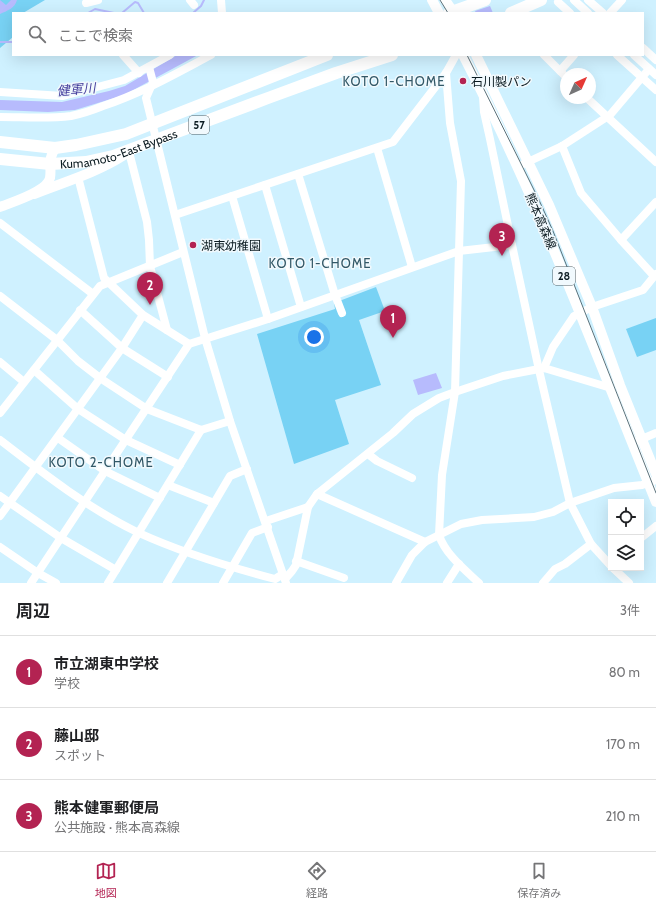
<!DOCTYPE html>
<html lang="ja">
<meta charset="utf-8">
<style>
body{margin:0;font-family:Cabin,"Noto Sans JP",sans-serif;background:#f2f2f2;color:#202124}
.controls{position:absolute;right:12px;bottom:12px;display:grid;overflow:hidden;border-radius:0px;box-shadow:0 4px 16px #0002}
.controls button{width:36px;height:36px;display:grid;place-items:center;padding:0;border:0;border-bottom:1px solid #e0e0e0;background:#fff;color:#202124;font:20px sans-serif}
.compass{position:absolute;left:560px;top:68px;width:36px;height:36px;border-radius:50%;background:#fff;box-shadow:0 4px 16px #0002;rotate:45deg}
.you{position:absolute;left:314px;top:337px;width:14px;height:14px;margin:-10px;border:3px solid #fff;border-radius:50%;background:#1a73e8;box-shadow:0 0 0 6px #1a73e833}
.badge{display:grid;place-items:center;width:26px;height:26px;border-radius:50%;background:#b32352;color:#fff;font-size:13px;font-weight:700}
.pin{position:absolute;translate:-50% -33px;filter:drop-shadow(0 1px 2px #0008)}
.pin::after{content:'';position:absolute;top:21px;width:14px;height:12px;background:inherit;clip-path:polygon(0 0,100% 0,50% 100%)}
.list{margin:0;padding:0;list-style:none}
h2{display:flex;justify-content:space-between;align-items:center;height:52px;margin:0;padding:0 16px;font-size:17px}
h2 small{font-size:13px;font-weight:400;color:#757577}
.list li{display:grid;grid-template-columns:26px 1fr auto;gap:12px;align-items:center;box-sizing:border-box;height:72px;padding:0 16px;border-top:1px solid #e0e0e0}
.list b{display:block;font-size:15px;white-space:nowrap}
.list p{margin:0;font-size:13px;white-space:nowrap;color:#757577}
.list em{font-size:13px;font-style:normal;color:#757577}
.icon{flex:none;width:22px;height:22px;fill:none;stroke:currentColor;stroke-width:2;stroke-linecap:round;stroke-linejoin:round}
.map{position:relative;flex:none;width:656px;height:583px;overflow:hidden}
.search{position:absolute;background:#fff;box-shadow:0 4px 16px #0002;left:12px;right:12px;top:12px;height:44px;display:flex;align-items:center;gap:10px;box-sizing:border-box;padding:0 14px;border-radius:0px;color:#757577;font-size:15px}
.sheet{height:268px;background:#fff}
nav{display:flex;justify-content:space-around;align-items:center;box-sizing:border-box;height:56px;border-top:1px solid #e0e0e0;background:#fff;font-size:11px;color:#757577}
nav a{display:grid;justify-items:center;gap:2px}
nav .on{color:#b32352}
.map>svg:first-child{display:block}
.green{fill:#78d2f4}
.water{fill:#b7bbfd}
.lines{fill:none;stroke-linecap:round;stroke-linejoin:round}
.stream{stroke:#b7bbfd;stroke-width:2}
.minor{stroke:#fff;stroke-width:8}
.major{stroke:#fff;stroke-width:10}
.highway{stroke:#fff;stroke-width:12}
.tram{stroke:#5b727b;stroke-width:1}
.poi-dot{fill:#b32352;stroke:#f1f9fd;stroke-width:1.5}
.labels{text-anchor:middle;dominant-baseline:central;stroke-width:3;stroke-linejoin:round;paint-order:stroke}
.shield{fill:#f1f9fd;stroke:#4f5d62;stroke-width:1}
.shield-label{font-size:11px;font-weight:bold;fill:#0a1a20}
.poi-label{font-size:12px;fill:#0a1a20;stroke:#f1f9fd;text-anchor:start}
.street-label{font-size:12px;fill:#0a1a20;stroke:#f1f9fd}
.neighbourhood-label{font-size:13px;letter-spacing:1px;fill:#325867;stroke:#f1f9fd}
.water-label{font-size:13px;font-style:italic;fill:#47409e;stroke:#f1f9fd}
</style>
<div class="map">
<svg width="656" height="583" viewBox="0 0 656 583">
<rect width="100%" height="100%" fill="#cff1ff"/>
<g class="green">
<polygon points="0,0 45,0 23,13 13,13 13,37 0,48"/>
<polygon points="376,287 385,311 359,320 381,385 335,400 349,444 294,464 257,334 335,309 334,303"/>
<polygon points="656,318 656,350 637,357 626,329"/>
</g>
<g class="water">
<path d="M0,0L6,5L11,0H17C15,8 7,11 0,14Z"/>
<polygon points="490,6 493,13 476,13 475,11"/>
<polygon points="177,55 198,55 124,95 75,110 48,112 0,110 0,100 62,102 109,91 125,86"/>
<polygon points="436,373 442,388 418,395 413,380"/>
</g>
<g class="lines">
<g class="stream">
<polyline points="88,13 95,9 114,13"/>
<polyline points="122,13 135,2 138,3 144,13"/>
<polyline points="193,13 201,6 204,0"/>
<polyline points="0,42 13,42"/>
</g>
<g class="minor">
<polyline points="190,0 194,5"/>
<polyline points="221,0 222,13"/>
<polyline points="574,0 588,13"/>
<polyline points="588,0 603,13"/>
<polyline points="558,2 570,13"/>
<polyline points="86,3 98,0"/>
<polyline points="610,13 622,0"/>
<polyline points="643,48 656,60"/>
<polyline points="123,55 139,73"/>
<polyline points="544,55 566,77"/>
<polyline points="617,55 656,90"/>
<polyline points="634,55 656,75"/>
<polyline points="149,67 153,82 146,98 205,338 230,421 286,583"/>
<polyline points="560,71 574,55"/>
<path d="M446,73L450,123L461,181L455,392L442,475L439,535C445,554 465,570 479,583"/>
<polyline points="0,92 63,96 124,80 170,55"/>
<polyline points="483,97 484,112 490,139 512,245 539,370 570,503 591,544 611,566"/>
<polyline points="587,98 656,162"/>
<path d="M0,117C23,117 48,119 71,116C81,114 93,110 103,106C142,93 175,74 211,55"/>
<polyline points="562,146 581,193 621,240 654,276"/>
<polyline points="377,148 412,267"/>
<polyline points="129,152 147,222 149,240 150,266 167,330"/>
<polyline points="517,167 562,146 610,115 649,69"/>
<polyline points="298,174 335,295 342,313"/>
<polyline points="78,177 104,278 143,315 189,344"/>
<polyline points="265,185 301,307"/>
<polyline points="232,196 268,319"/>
<polyline points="175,215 393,142 446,73 456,55"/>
<polyline points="0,223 93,294"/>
<polyline points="621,240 656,202"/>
<polyline points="0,296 57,340 78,361 100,378 147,409 201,430 230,421"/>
<polyline points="80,310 122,348 168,377"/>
<polyline points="0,362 24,382"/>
<polyline points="544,368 553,347 574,316 592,307 643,290 656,274"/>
<polyline points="34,370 78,409 126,440 180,465"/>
<polyline points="0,413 100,286 183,252"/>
<polyline points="58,438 105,471 160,498"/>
<path d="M0,440C44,474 89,509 139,533C183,553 229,567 275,579L283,574"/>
<polyline points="637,441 656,433"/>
<polyline points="368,454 377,461 412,478"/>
<polyline points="168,485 214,503"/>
<polyline points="317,494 425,542"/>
<polyline points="0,496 61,538 116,570"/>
<polyline points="0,516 122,348 143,315"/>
<polyline points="266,521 308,507 317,494 393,433 413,414 439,398 455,392 503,376 544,368 611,388"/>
<polyline points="641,538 656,526"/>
<polyline points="0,547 38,573 56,583"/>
<polyline points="296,561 344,578"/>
<polyline points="613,568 629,583"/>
<polyline points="285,579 292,571 296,565 308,507"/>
<polyline points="31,583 189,344 268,319 459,251 512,245"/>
<polyline points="108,583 201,430"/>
<polyline points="167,583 230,476 247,469"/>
<polyline points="223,583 252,533 268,527"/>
<polyline points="396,583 412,555 425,542 461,524 482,520 534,517 553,512 570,503 614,488 642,485 656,480"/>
<polyline points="447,583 459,564"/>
<polyline points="543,583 555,569 565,564 591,544"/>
</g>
<g class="major">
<polyline points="432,0 439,13"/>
<polyline points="445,0 454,13"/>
<path d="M463,55C538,199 595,352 656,502"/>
<polyline points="476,55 549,205 592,307 620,385 656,474"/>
<path d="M34,194C64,182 96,173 124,155"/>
<path d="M0,207C12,202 47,192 50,178C52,165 47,162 55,148"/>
</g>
<g class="highway">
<polyline points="449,13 485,0"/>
<polyline points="511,13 541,0"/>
<polyline points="0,142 55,148 76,145 126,134 327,55"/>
<path id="s1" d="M0,159L50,164L86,162L113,156L268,98L336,73L392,55"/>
</g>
<g class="tram">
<polyline points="440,0 448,13"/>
<polyline points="467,55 539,200 553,231 656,493"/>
</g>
</g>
<g class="poi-dot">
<circle cx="463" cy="81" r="4"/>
<circle cx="193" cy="245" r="4"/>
</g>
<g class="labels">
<g class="shield">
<rect x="189" y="116" width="20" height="18" rx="3"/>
<rect x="553" y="267" width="22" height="18" rx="3"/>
</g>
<g class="shield-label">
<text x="199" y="125">57</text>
<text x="564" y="276">28</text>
</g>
<g class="poi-label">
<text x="471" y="81">石川製パン</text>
<text x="201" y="245">湖東幼稚園</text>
</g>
<g class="street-label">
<text stroke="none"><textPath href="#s1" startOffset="121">Kumamoto-East Bypass</textPath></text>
<text transform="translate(541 221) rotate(67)">熊本高森線</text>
</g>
<g class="neighbourhood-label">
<text x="394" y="81">KOTO 1-CHOME</text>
<text x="320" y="263">KOTO 1-CHOME</text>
<text x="101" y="462">KOTO 2-CHOME</text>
</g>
<g class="water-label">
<text transform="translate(76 89) rotate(-5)">健軍川</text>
</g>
</g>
</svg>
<div class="controls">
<button><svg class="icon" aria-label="locate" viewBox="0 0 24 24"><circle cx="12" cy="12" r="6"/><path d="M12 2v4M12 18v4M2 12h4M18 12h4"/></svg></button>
<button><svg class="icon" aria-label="layers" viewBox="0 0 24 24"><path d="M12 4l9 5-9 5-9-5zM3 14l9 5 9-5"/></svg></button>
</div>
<svg class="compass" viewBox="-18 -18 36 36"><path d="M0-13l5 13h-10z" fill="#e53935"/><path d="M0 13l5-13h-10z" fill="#757577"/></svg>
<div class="you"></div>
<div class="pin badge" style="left:393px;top:338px">1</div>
<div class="pin badge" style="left:150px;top:305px">2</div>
<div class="pin badge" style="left:502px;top:256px">3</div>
<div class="search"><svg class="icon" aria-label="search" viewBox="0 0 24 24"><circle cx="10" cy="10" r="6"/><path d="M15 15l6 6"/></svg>ここで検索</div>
</div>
<section class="sheet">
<h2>周辺<small>3件</small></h2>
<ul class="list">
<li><span class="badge">1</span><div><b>市立湖東中学校</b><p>学校</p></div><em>80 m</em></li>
<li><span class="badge">2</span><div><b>藤山邸</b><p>スポット</p></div><em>170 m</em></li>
<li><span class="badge">3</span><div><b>熊本健軍郵便局</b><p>公共施設 · 熊本高森線</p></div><em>210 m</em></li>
</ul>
</section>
<nav>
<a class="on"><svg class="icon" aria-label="map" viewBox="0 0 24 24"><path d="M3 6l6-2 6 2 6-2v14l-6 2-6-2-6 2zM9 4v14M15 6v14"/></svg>地図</a>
<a><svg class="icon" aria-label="directions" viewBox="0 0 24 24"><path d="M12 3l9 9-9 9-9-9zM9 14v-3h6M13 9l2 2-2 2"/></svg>経路</a>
<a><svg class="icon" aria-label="saved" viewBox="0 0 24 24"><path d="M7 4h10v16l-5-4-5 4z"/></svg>保存済み</a>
</nav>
